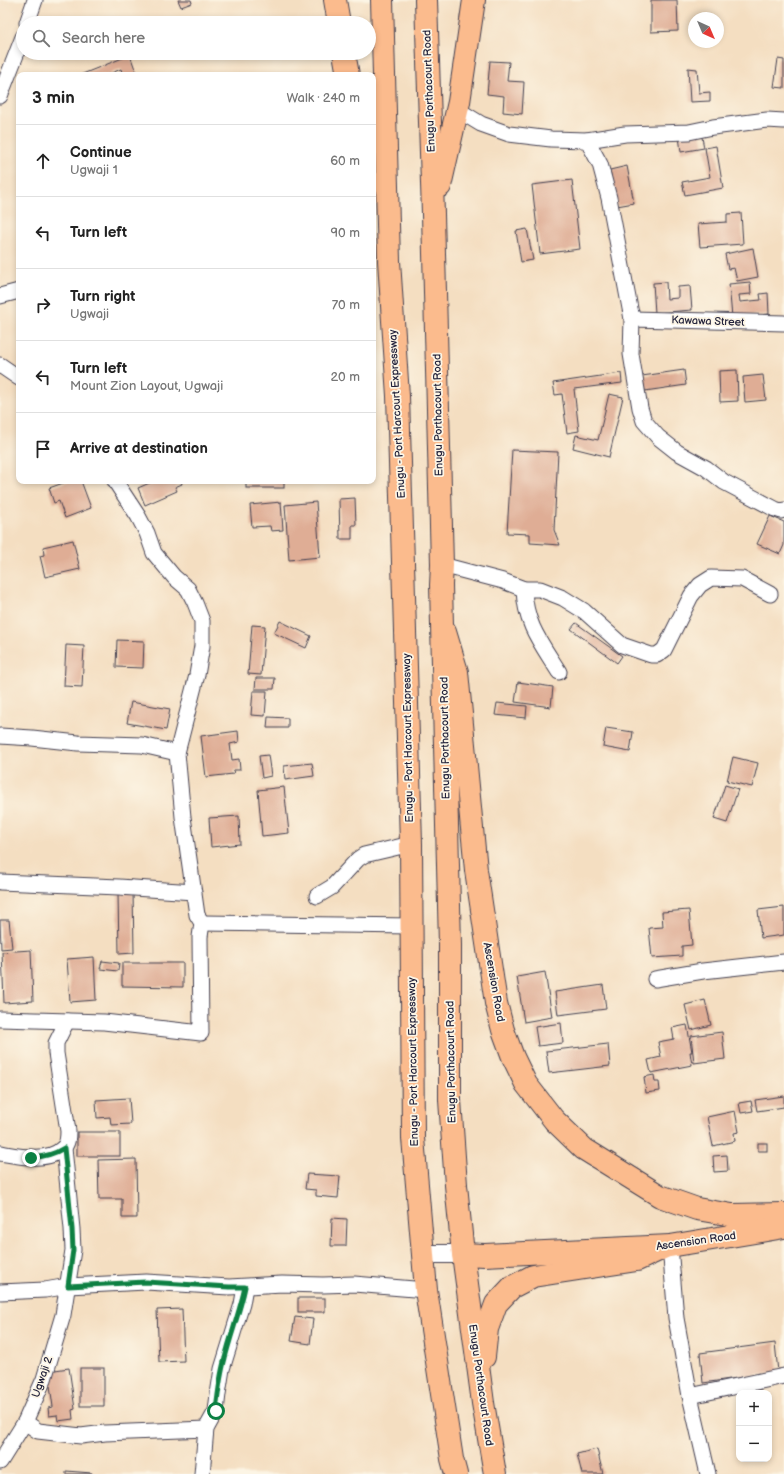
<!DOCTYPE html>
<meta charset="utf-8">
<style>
body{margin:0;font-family:"Balsamiq Sans",sans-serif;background:#f2f2f2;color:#222}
.controls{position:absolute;right:12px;bottom:12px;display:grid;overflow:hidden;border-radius:8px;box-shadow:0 2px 6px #0003}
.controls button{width:36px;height:36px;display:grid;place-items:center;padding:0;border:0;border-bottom:1px solid #e0e0e0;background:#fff;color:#222;font:20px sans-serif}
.compass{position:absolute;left:688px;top:12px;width:36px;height:36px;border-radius:50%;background:#fff;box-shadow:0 2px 6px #0003;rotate:136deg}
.stop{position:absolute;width:12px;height:12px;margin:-9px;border:3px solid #0b8043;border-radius:50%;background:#fff}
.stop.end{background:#0b8043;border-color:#fff;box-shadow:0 1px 4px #0008}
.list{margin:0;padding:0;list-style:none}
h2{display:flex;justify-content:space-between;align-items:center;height:52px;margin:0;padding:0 16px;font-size:17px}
h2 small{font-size:13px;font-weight:400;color:#767676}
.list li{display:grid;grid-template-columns:26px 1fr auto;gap:12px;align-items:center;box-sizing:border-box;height:72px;padding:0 16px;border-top:1px solid #e0e0e0}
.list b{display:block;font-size:15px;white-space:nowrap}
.list p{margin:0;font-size:13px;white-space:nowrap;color:#767676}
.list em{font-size:13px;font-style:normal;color:#767676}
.icon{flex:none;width:22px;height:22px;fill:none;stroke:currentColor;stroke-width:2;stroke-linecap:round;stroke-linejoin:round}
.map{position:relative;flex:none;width:784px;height:1474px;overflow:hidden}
.search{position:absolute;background:#fff;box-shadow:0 2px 6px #0003;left:16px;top:16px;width:360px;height:44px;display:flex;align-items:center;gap:10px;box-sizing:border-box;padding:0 14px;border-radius:22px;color:#767676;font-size:15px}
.panel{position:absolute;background:#fff;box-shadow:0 2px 6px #0003;left:16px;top:72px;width:360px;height:412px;border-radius:8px}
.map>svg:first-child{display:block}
.building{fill:#dfad95}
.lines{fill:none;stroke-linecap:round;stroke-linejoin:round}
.minor-casing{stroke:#423e4f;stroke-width:17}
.tertiary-casing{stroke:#423e4f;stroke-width:20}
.primary-casing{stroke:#423e4f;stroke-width:24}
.trunk-casing{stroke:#423e4f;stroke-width:24}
.minor{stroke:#fff;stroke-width:15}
.tertiary{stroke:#fff;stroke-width:18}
.primary{stroke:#fbbb8d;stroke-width:22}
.trunk{stroke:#fbbb8d;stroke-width:22}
.route{stroke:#0b8043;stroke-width:5}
.labels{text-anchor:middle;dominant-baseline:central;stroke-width:3.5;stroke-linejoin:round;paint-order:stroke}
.street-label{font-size:11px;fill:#22223b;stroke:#fcf5e5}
</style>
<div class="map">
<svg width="784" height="1474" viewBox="0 0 784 1474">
<rect width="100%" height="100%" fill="#fcf5e5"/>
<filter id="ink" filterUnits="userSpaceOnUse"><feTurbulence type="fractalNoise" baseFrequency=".025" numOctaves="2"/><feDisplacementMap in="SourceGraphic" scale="8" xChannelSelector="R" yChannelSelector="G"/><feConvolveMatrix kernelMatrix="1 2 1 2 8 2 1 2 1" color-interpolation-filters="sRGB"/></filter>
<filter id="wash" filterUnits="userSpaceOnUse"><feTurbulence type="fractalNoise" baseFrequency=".012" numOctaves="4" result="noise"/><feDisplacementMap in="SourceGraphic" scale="16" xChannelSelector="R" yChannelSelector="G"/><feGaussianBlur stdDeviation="0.9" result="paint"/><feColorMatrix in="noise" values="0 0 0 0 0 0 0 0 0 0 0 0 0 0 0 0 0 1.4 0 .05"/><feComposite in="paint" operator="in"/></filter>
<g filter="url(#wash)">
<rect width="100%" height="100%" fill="#f4dec1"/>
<g id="blocks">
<g class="building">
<polygon points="178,0 191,0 192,3 181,7"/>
<polygon points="651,0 677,0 678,31 651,32"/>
<polygon points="130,55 137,75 123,75 121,69 107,75 80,75"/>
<polygon points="778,59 784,60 784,88 774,87"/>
<polygon points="490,61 509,62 507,81 524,82 522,114 503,112 504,96 487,94"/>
<polygon points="688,68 697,69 699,93 710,92 710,101 690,102"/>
<polygon points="701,132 704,148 681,152 679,136"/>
<polygon points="716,146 723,188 685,195 682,182 710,177 705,148"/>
<polygon points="627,166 634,203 617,206 610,170"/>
<polygon points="572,180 580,249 540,254 532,185"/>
<polygon points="741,213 743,244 700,247 698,224 727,222 727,214"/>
<polygon points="527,229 533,260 521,262 516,231"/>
<polygon points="753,248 758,277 737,281 734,268 728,269 725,254"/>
<polygon points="666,282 667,299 678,298 678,287 690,286 692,310 655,313 653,283"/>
<polygon points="750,282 751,294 739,295 740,302 761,300 760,294 768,293 769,314 732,317 729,284"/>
<polygon points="684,370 686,385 645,391 642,376"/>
<polygon points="737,370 738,401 720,402 719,371"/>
<polygon points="621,373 622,383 574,389 579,431 567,433 562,394 555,395 553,383"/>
<polygon points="763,375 766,400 745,402 743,377"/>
<polygon points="609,394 623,397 609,457 573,448 576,435 598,440"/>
<polygon points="512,450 558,452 554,530 560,545 530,543 530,534 507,533"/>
<polygon points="69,481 81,481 91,508 65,518 59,501 54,503 49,488"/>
<polygon points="154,481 181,481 182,484 175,487 177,491 145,505 138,488"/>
<rect x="246" y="481" width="38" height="7"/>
<polygon points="355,498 356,525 352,525 352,539 340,539 339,499"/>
<polygon points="281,502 283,530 271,531 270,526 252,527 250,505"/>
<polygon points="316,502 320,557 289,560 285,505"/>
<polygon points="770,516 784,522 784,545 780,554 757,544"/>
<polygon points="73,540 80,569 45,577 40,556 44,555 43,547"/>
<polygon points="280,621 311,636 306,648 274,633"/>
<polygon points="576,623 622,656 617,663 571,629"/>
<polygon points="252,625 265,626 261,675 248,674"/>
<polygon points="117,640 144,641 143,668 116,667"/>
<polygon points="66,645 84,646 82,687 64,686"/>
<polygon points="256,678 275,678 274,689 255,689"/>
<polygon points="518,682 553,687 551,707 515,702"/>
<polygon points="253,691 267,691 265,716 251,715"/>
<polygon points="131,702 170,709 166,730 127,723"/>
<polygon points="497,703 527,706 526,718 495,715"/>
<polygon points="268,717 288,718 288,728 267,728"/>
<polygon points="606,728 633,732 630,752 603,747"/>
<polygon points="238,731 239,742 230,744 232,760 239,759 240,770 234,770 233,774 206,777 201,736"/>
<polygon points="268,755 271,776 262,778 259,756"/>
<polygon points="733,757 758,763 752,787 727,781"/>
<polygon points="312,763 314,776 285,780 284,766"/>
<polygon points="725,785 738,789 727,823 714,819"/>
<polygon points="284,787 289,833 262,836 258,790"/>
<polygon points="239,816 240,844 211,847 209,818"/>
<polygon points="133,892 134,953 119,954 118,893"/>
<polygon points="784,907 784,935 761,938 758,910"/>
<polygon points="689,910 692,945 682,946 682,956 652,958 649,928 663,927 662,912"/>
<polygon points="0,920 9,920 12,948 1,949"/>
<polygon points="31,950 33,1001 4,1003 2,952"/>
<polygon points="94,957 96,1000 70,1002 67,959"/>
<polygon points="102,961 119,963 118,971 100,969"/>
<polygon points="122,963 183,963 183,987 122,986"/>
<polygon points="545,972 552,1017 524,1022 517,977"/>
<polygon points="603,985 606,1009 558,1015 555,992"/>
<polygon points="705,1000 711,1025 691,1030 685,1005"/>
<polygon points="561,1023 563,1043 538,1046 535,1027"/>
<polygon points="687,1025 692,1052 690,1052 692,1065 651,1073 648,1060 661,1057 658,1042 674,1039 672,1028"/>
<polygon points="722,1032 725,1059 694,1063 691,1036"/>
<polygon points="608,1044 610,1066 549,1073 546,1051"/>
<polygon points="654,1075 655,1082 659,1082 660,1091 646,1093 644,1077"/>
<polygon points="784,1096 784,1107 757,1111 755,1100"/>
<polygon points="129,1098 131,1124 111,1125 110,1117 97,1118 96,1100"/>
<polygon points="751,1101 753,1111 741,1113 739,1103"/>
<polygon points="735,1111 739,1132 734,1133 735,1141 713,1146 707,1117"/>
<rect x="77" y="1132" width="43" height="24"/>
<rect x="758" y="1143" width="9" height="8"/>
<polygon points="727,1155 728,1171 714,1172 713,1156"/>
<polygon points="136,1159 137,1218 122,1218 122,1199 99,1199 98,1160"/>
<polygon points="307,1174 340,1176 338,1198 316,1196 316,1190 305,1189"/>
<polygon points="332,1218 347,1219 346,1246 331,1246"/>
<rect x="298" y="1298" width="27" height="14"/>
<polygon points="182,1309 184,1361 159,1362 157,1310"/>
<polygon points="295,1317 313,1319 310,1344 291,1341"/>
<polygon points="775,1343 778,1372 703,1383 700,1353"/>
<polygon points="69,1368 75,1409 72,1410 73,1419 58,1421 57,1415 49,1416 48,1408 53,1407 48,1371"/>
<rect x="80" y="1368" width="24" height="38"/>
<polygon points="597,1449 603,1474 582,1474 577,1454"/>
<polygon points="66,1471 92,1473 92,1474 66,1474"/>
</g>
</g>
</g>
<g filter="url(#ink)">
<use href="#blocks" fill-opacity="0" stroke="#423e4f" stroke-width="1"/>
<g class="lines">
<defs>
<g id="minor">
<polyline points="27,23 35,0"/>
<polyline points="0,96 23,37"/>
<polyline points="458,110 481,124 509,134 551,139 587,140 625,134 689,132 713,127 767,120 784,121"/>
<polyline points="587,140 600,164 609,198 632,319 631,354 640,408 644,421 658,437 677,452 706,468 724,482 775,509 781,511 784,510"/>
<polyline points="0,296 19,291"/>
<polyline points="632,319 784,323"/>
<polyline points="0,365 19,378"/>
<polyline points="442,565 503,581 524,589 540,589 563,598 584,611 622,645 651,655 657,655 664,650 691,596 700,585 711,578 742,579 770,594"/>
<path d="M524,589C525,624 541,643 559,672"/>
<polyline points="0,736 32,738 78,743 142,745 177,753"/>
<polyline points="0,882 119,887 194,892"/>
<polyline points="317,896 332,887 358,859 364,855 411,844"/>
<polyline points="202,923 411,926"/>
<polyline points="655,979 703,971 784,962"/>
<polyline points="0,1019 104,1022 201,1033 200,937 202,923 197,915 183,817 177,753 197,675 202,646 202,621 195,603 188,589 174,577 154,553 147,533 138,516 115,481"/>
<path d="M0,1153C18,1156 48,1163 63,1148C68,1144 68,1137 68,1131L56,1053V1043L67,1021"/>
<polyline points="670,1246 676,1318 690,1396 708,1474"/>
<polyline points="0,1292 45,1290 68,1286 146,1282 229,1287 282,1284 323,1285 354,1284 426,1290"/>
<polyline points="690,1396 784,1376"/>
<polyline points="25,1422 38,1431 81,1436 105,1433 206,1429"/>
<polyline points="0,1462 25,1422 44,1379 63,1315 73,1250 72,1229 64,1148"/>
<polyline points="202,1474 206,1429 216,1411 218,1394 222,1369 242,1304 245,1287"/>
</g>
<polyline id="tertiary" points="422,1254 463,1254"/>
<g id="primary">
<polyline points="445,632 457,672 476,870 496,1003 503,1030 513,1057 526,1084 554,1120 584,1149 660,1196 697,1209 732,1215 784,1214"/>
<polyline points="463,1254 485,1255 670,1246 784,1227"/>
</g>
<g id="trunk">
<polyline points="335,0 339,23"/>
<polyline points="382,0 389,261 398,396 404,596 411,844 413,1138 426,1290 452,1459 456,1474"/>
<polyline points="426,0 433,214 442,565 441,585 450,945 450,1100 456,1185 463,1254 483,1403 495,1474"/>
<polyline points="344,53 348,75"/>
<polyline points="440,186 459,102 474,0"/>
<polyline points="484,1357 487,1329 496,1304 512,1287 533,1276 637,1260 665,1247"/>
</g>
</defs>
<use href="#minor" class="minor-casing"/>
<use href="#tertiary" class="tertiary-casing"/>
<use href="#primary" class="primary-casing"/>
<use href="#trunk" class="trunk-casing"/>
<use href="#minor" class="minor"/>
<use href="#tertiary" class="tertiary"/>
<use href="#primary" class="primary"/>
<use href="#trunk" class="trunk"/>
</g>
</g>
<g class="lines" filter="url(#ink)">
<path class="route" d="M31,1158C43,1157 53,1155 64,1148L72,1229L73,1250L68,1286L146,1282L229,1287H245C240,1311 231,1334 225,1358C220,1376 218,1393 216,1411"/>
</g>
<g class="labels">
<g class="street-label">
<text transform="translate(429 91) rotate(-92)">Enugu Porthacourt Road</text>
<text transform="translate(708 321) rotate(2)">Kawawa Street</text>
<text transform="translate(397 414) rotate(-93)">Enugu - Port Harcourt Expressway</text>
<text transform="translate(438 415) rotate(-91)">Enugu Porthacourt Road</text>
<text transform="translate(408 738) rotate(-91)">Enugu - Port Harcourt Expressway</text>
<text transform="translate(445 738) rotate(-91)">Enugu Porthacourt Road</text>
<text transform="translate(494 982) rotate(80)">Ascension Road</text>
<text transform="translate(413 1062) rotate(-91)">Enugu - Port Harcourt Expressway</text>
<text transform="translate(451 1062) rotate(-91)">Enugu Porthacourt Road</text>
<text transform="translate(696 1241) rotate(-8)">Ascension Road</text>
<text transform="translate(42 1377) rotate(-71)">Ugwaji 2</text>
<text transform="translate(481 1385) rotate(82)">Enugu Porthacourt Road</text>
</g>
</g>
</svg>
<div class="controls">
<button>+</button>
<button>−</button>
</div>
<svg class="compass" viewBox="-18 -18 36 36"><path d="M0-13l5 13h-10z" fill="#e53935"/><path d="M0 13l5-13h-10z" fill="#767676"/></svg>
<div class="stop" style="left:216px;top:1411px"></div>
<div class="stop end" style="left:31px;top:1158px"></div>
<div class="search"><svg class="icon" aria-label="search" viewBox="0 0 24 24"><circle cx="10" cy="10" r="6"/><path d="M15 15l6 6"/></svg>Search here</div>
<section class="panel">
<h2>3 min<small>Walk · 240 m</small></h2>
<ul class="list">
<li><svg class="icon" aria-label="ahead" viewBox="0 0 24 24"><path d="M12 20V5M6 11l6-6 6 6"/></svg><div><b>Continue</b><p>Ugwaji 1</p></div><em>60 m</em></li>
<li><svg class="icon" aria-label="left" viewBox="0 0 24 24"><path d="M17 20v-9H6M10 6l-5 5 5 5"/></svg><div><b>Turn left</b></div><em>90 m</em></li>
<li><svg class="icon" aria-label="right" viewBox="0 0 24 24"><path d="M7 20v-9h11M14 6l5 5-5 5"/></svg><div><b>Turn right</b><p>Ugwaji</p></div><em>70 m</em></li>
<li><svg class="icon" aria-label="left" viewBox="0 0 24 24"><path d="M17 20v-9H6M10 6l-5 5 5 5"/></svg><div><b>Turn left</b><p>Mount Zion Layout, Ugwaji</p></div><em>20 m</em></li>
<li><svg class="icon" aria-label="arrive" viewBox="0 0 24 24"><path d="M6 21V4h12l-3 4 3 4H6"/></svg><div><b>Arrive at destination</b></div></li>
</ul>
</section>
</div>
